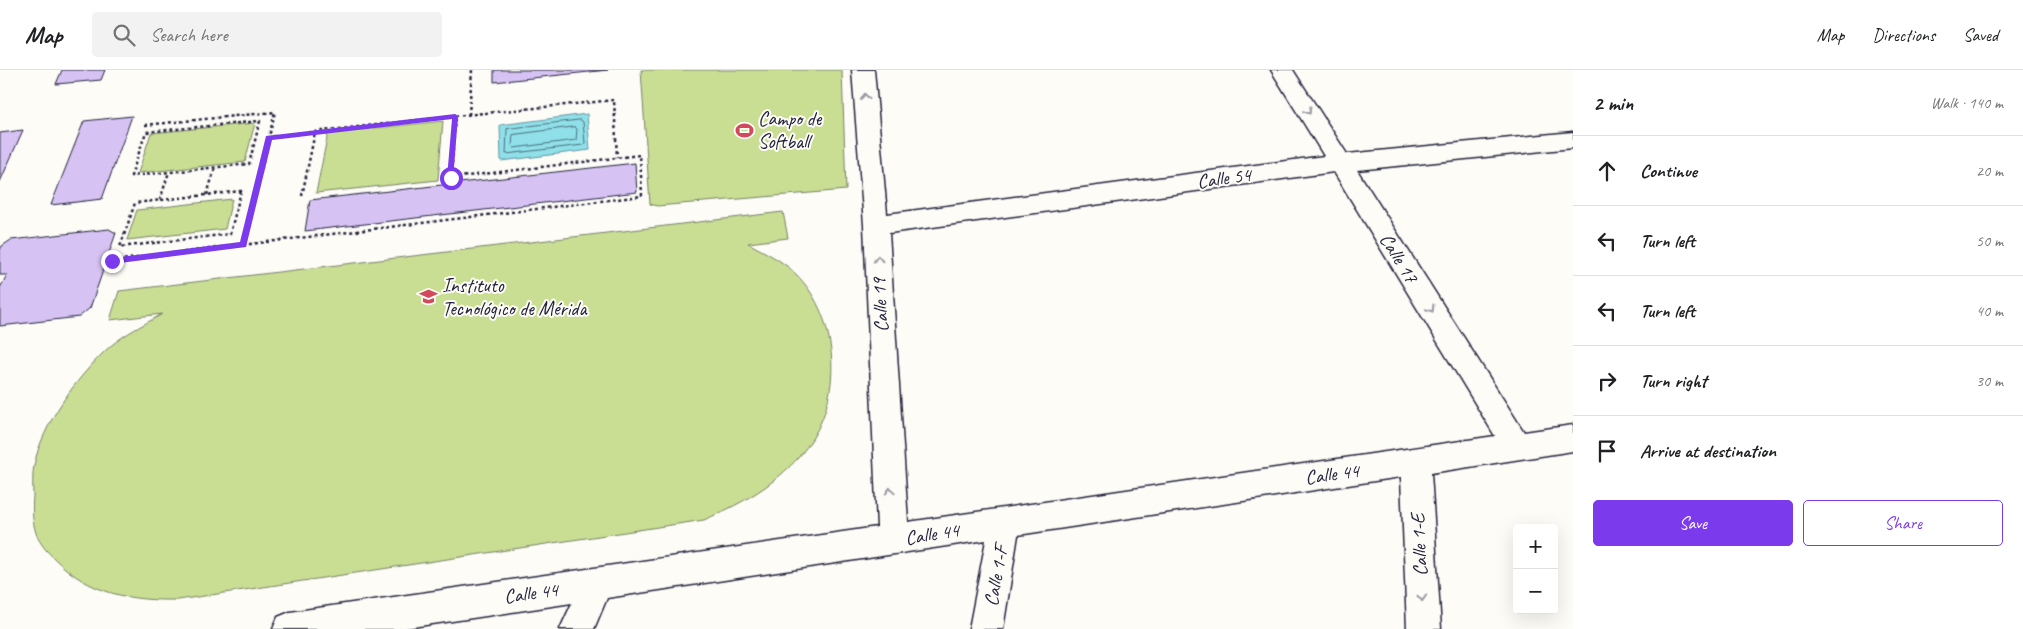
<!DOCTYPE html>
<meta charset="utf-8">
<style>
body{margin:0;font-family:Caveat,sans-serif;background:#f2f2f2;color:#202124}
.controls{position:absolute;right:15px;bottom:15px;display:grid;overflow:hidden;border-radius:5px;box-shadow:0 5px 20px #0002}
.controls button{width:45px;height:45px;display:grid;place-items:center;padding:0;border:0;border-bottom:1px solid #e0e0e0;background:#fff;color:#202124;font:25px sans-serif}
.stop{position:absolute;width:15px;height:15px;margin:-11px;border:4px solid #7c3aed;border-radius:50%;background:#fff}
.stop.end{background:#7c3aed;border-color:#fff;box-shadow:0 1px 5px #0008}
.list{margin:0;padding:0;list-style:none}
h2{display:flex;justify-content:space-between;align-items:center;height:65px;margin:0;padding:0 20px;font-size:21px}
h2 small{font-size:16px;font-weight:400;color:#757577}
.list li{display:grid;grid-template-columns:32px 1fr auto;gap:15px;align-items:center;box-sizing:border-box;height:70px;padding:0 20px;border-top:1px solid #e0e0e0}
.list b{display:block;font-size:19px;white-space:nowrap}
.list em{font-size:16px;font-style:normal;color:#757577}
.actions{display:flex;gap:10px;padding:15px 20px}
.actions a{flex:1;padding:11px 0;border:1px solid #7c3aed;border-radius:5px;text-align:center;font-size:18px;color:#7c3aed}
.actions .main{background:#7c3aed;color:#fff}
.icon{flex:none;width:28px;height:28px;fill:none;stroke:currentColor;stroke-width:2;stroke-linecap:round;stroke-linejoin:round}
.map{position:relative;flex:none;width:1573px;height:559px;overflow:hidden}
header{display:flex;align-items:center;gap:30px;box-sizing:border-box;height:70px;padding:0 25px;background:#fff;border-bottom:1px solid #e0e0e0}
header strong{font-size:24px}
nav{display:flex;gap:28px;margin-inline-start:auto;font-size:18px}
.search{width:350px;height:45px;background:#f2f2f2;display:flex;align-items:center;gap:12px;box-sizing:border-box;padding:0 18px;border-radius:5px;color:#757577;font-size:19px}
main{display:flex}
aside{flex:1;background:#fff}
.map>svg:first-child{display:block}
.green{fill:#c9de93;stroke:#768067}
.water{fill:#8fe0e8;stroke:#6394a3}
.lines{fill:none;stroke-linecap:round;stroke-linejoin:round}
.shore{stroke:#4e6e80;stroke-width:1}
.building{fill:#d6c3f3;stroke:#22223b}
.minor-casing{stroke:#22223b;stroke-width:3}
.path{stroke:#22223b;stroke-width:2.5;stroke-dasharray:3 3;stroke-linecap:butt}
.minor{fill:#fdfcf7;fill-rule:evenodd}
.oneway{stroke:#9a9aa2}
.route{fill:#7c3aed}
.labels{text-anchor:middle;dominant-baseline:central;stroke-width:4;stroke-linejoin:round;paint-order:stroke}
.poi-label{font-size:20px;fill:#22223b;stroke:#fdfcf7;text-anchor:start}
.street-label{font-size:20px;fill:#22223b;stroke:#fdfcf7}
</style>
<header>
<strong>Map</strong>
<div class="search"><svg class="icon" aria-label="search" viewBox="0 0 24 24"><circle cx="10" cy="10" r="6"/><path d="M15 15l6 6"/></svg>Search here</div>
<nav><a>Map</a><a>Directions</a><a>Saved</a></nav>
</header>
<main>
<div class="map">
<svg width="1573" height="559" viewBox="0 0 1573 559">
<rect width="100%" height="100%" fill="#fdfcf7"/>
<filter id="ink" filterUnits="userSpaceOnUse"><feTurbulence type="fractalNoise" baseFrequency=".02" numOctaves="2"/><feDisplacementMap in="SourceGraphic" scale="10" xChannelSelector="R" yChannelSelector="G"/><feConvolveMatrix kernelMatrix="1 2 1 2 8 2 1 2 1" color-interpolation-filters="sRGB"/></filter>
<g filter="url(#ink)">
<g class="green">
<polygon points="641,0 842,0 846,120 657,136 650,134"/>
<polygon points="443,51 438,110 316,123 328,63"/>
<polygon points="255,53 245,92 138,103 151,63"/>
<polygon points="232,129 225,159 127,170 137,140"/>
<path d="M783,142L788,168L748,173C761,180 775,187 787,196C837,236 845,317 812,369C788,408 744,433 704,450L178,530C131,531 90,524 56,490C48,483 39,473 36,463C32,451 32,438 33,426C33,416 32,405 34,395C43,354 73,313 102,284C119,266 142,256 162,244L110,250L119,221Z"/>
</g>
<polygon class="water" points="587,44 590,80 501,91 500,55"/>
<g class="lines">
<g class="shore">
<polygon points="581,50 583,52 585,73 583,75 506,84 507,59"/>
<polygon points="575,57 577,59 576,70 514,78 512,76 513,65"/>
</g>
</g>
<g class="building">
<polygon points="62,0 105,0 101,10 56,14"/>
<polygon points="494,0 608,0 494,12"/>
<polygon points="132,46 102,129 51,135 84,51"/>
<polygon points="23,60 0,112 0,63"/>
<polygon points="635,93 637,122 305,161 310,130"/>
<polygon points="109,159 116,163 90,238 79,247 0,256 0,218 7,205 0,205 0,180 2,176 11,170"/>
</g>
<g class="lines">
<defs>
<path id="minor" d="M852,0H874L887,144L1324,86L1271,0H1293L1347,84L1573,62V78L1357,100L1524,362L1573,355V381L1431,403L1441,559H1407L1401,407L1018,465L1003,559H969L986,470L607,528L594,559H560L572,533L399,559H273L278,547L290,542L877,457L864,155ZM1334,102L1495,366L908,452L889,163Z"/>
</defs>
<use href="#minor" class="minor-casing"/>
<g class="path">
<polyline points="469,45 472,0"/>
<polyline points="455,46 614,30 617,88"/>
<polygon points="260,51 249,94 131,106 146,62"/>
<polyline points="145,55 275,42 243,174"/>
<polygon points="241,121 230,164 120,177 135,133"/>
<polyline points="207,125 215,98"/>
<polyline points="302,126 315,62"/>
<polyline points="160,130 169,102"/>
<polyline points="112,191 642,126 640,85 451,108 455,46 269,67"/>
</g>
<use href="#minor" class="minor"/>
</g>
<defs><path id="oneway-chevron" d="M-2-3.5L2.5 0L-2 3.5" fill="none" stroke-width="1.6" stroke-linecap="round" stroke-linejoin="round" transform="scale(1.25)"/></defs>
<g class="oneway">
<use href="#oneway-chevron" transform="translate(865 27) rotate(-95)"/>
<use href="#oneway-chevron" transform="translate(1308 41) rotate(58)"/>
<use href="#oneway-chevron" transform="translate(878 189) rotate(-93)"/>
<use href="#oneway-chevron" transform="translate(1431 239) rotate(58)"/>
<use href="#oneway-chevron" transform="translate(890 421) rotate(-93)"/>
<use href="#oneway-chevron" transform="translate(1422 528) rotate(87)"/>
</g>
</g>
<polygon class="route" points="455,44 458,46 453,110 447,108 452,49 272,70 246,177 112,194 108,191 112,188 240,172 266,66"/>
<defs>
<symbol id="stadium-bare" viewBox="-9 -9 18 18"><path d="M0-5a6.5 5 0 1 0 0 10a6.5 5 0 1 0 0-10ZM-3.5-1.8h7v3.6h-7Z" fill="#d1495b" stroke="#fdfcf7" stroke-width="2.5" paint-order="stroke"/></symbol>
<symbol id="university-bare" viewBox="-9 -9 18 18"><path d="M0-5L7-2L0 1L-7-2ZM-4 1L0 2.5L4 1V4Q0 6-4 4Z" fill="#d1495b" stroke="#fdfcf7" stroke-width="2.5" paint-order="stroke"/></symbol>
</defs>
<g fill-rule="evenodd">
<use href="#stadium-bare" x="732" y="48" width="25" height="25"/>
<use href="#university-bare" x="416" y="214" width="25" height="25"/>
</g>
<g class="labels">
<g class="poi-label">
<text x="758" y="48">Campo de<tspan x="758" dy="23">Softball</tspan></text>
<text x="442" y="215">Instituto<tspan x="442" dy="23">Tecnológico de Mérida</tspan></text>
</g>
<g class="street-label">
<text transform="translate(1224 108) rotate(-8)">Calle 54</text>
<text transform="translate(1399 188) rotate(58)">Calle 17</text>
<text transform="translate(880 235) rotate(-93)">Calle 19</text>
<text transform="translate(1332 404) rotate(-8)">Calle 44</text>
<text transform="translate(932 464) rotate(-9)">Calle 44</text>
<text transform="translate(1419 475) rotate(-93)">Calle 1-E</text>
<text transform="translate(996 506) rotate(-80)">Calle 1-F</text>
<text transform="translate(531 523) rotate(-8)">Calle 44</text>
</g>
</g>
</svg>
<div class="controls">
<button>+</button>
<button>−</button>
</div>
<div class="stop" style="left:451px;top:108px"></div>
<div class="stop end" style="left:112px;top:191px"></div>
</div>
<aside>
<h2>2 min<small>Walk · 140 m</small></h2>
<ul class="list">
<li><svg class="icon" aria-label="ahead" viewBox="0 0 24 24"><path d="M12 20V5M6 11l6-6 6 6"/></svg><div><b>Continue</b></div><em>20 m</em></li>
<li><svg class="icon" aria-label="left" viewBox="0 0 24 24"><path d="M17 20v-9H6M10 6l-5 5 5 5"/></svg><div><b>Turn left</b></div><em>50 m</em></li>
<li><svg class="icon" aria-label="left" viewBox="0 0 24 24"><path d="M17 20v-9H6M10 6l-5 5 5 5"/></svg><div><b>Turn left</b></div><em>40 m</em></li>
<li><svg class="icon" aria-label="right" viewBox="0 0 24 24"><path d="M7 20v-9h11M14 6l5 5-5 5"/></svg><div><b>Turn right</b></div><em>30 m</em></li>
<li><svg class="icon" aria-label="arrive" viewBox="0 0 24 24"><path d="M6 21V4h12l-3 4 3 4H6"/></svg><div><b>Arrive at destination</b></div></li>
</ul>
<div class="actions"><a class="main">Save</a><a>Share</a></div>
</aside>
</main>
